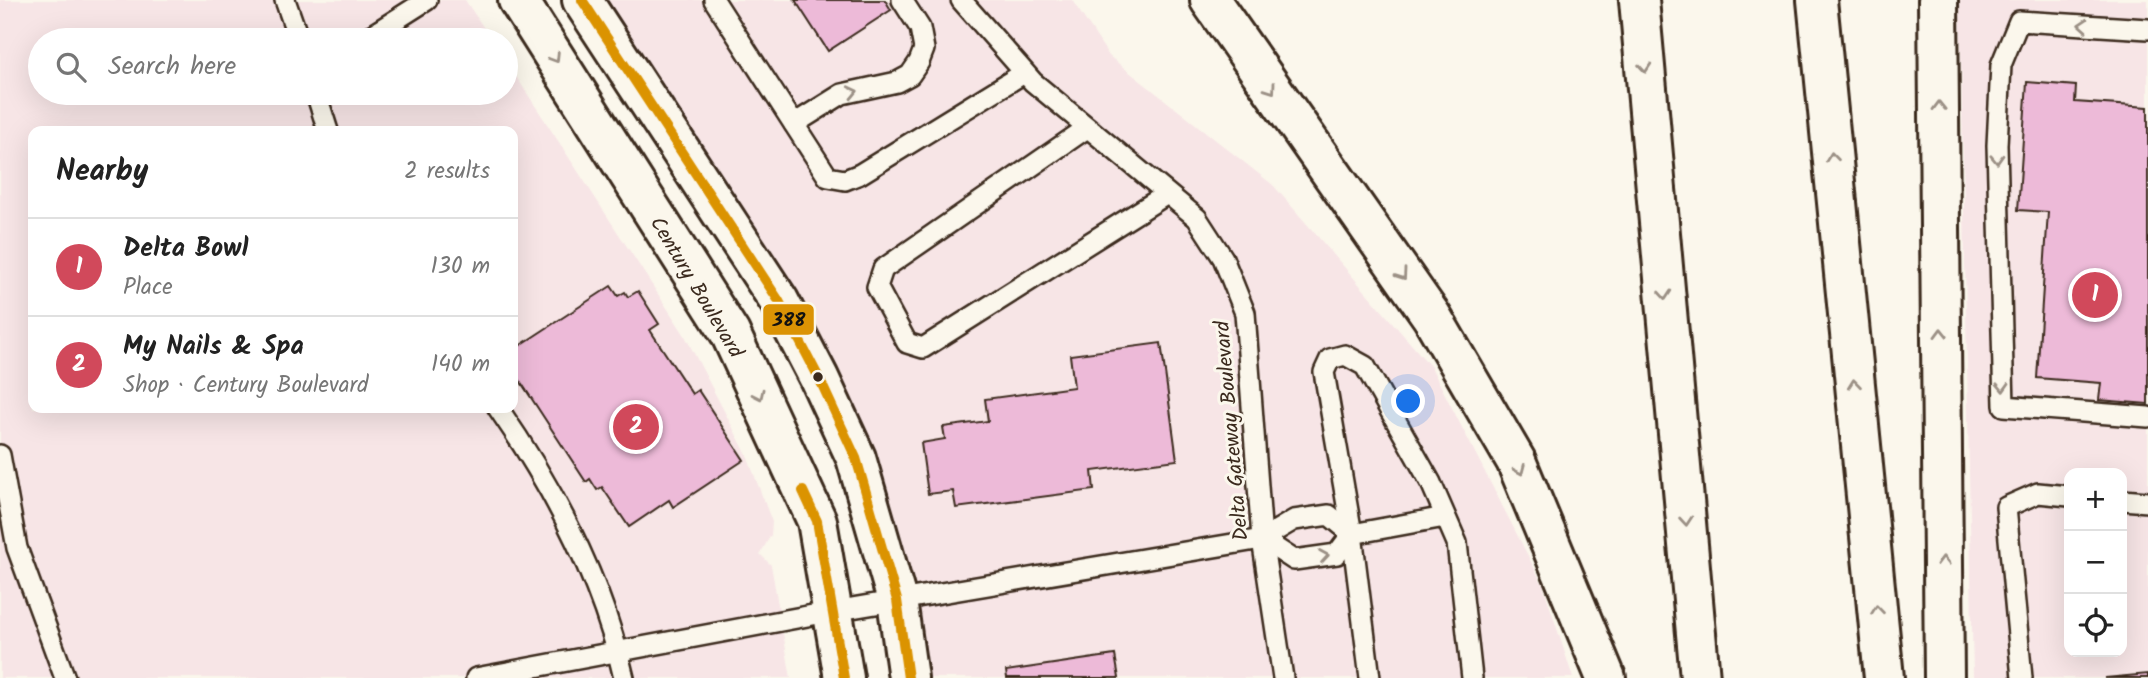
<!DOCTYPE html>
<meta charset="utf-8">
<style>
:root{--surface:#fff;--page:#f2f2f2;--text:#222;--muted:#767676;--line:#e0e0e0;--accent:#d1495b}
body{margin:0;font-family:Kalam,sans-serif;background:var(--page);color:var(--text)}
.controls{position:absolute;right:21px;bottom:21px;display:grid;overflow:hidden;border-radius:14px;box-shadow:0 7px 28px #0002}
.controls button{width:63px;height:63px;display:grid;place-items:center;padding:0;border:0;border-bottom:2px solid var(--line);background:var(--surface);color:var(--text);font:35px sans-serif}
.you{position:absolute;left:1409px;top:402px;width:24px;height:24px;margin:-18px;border:5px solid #fff;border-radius:50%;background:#1a73e8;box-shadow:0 0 0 10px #1a73e833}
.badge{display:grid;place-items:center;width:46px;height:46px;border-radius:50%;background:var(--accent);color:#fff;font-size:23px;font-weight:700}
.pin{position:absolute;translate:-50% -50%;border:4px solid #fff;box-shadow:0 2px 7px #0006}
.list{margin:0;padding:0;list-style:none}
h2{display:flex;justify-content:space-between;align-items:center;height:91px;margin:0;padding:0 28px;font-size:30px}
h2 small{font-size:23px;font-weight:400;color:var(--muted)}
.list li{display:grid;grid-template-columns:46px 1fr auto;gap:21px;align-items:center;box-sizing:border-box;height:98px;padding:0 28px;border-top:2px solid var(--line)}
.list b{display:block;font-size:26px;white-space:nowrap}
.list p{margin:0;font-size:23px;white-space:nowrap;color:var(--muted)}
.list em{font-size:23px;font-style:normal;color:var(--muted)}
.icon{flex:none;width:38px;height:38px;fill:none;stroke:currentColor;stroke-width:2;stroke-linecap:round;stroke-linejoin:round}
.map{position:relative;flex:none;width:2148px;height:678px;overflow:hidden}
.search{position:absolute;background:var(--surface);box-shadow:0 7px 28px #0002;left:28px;top:28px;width:490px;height:77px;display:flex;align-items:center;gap:18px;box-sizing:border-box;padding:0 24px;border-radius:38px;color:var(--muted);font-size:26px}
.panel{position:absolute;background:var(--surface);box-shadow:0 7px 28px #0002;left:28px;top:126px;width:490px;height:287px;border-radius:14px}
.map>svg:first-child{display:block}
.built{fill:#f7e5e6;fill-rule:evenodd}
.building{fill:#edbad8;stroke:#3b2a1e;stroke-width:2}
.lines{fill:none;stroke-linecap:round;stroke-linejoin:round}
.lane-casing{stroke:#3b2a1e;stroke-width:24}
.secondary-casing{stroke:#3b2a1e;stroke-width:44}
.highway-casing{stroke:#3b2a1e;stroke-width:44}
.lane{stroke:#fbf7ec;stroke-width:19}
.secondary{stroke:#fbf7ec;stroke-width:38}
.highway{stroke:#fbf7ec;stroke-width:38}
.bus-1-casing{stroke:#fbf7ec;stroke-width:16}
.bus-1{stroke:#db9304;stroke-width:10}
.oneway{stroke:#9b9085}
.bus-dot{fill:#3b2a1e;stroke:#fbf7ec;stroke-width:2.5}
.labels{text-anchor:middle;stroke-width:6;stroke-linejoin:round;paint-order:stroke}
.street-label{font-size:21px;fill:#3b2a1e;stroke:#fbf7ec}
.line-badge{stroke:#fbf7ec;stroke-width:2.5}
.pale-badge-label{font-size:19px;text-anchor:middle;font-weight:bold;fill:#111}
</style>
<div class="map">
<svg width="2148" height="678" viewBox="0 0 2148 678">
<rect width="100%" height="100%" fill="#fbf7ec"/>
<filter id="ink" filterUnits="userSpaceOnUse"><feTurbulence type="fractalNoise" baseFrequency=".0143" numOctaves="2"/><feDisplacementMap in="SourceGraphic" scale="14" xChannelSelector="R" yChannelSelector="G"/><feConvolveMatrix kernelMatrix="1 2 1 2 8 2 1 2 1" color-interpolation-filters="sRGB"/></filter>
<g filter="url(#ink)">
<g class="built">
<path d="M0,0H465L492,40H40V93H506V61L684,334L746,453L772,522L771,535L760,554L771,565L791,678H0ZM33,131H513V408H33Z"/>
<path d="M606,0H1072L1109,56L1273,185L1431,367L1543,585L1573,678H927L912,573L767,251Z"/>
<path d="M1960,0H2148V678H1973ZM2069,473H2122V652H2069Z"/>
</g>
<g class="building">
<path d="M795,0H885L891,10L828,51Z"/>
<path d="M2027,82L2076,86L2075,102L2148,107V404L2099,400L2101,383L2037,378L2048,212L2018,210Z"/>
<path d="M611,286L618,296L625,292L628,297L638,291L659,324L650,330L692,394L698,390L744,460L673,507L669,500L629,527L602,487L597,490L590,479L586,482L513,370V350Z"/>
<path d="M1161,343L1177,460L1092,471L1094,490L956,508L953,491L928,494L921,443L945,439L943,427L988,421L985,399L1074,387L1070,355Z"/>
<path d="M1115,655L1119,678H1007L1006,671Z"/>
<path d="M2148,674V678H2105Z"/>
</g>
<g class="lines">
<defs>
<g id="lane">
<path d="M285,0L299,40"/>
<path d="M714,0L828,177L845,180L860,174L1024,73"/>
<path d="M961,0L1033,82L1197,218L1223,258L1245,313L1262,539L1283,678"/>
<path d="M2148,29L2019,21L2001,65L1997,145L2004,406L2148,417"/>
<path d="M364,40L427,0"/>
<path d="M316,93L328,131"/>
<path d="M794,124L842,94L897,82L910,75L919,62L924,49L920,28L902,0"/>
<path d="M1087,128L883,269L877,287L907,343L923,348L1167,194"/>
<path d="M498,408C554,489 602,581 624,678"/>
<path d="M0,455L17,548L65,678"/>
<path d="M2122,500L2148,502"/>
<path d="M1352,534L1445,517"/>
<path d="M476,678L834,611L1262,539L1294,520L1329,515L1352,534L1337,554L1294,560L1262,539"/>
<path d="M1370,678L1352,534L1324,372L1330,359L1345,355L1365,366L1431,483L1457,543L1472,678"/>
<path d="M2022,678L2006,507L2038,493L2069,496"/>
</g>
<g id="secondary">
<path d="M518,0L730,333L817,521L844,678"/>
<path d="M582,0L779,301L819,378L856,458L897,600L908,678"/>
</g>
<g id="highway">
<path d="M1210,0L1432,317L1516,461L1606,678"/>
<path d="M1639,0L1700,678"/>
<path d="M1817,0L1884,678"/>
<path d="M1938,0L1944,678"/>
</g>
</defs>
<use href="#lane" class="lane-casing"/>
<use href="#secondary" class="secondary-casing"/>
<use href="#highway" class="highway-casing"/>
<use href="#lane" class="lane"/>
<use href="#secondary" class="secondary"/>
<use href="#highway" class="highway"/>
<defs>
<g id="bus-1">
<path d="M582,0L779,301L819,378L856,458L897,600L908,678"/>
<path d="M803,491L817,521L844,678"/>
</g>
</defs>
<use href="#bus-1" class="bus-1-casing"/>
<use href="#bus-1" class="bus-1"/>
</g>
<defs><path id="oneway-chevron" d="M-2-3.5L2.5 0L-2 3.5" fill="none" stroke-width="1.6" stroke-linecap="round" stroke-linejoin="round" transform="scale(1.75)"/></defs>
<g class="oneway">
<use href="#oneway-chevron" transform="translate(2083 25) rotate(-176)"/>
<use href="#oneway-chevron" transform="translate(555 58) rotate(58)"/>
<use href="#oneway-chevron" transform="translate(1645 68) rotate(85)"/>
<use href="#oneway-chevron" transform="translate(1271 89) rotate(55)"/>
<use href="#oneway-chevron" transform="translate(853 92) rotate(-13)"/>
<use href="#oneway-chevron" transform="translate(1939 106) rotate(-91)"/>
<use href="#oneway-chevron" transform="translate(1832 157) rotate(-96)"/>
<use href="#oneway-chevron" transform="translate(1997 159) rotate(88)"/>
<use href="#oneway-chevron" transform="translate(1402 275) rotate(55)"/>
<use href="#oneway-chevron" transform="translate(1665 295) rotate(85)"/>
<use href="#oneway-chevron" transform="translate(1941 333) rotate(-91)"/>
<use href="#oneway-chevron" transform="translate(1854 384) rotate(-96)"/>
<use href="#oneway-chevron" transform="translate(2003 387) rotate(88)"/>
<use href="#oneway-chevron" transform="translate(759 395) rotate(65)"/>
<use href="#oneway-chevron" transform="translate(1520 470) rotate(67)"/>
<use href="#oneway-chevron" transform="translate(1686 521) rotate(85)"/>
<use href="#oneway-chevron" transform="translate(1324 556) rotate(-9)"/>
<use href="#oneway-chevron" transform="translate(1943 561) rotate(-91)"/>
<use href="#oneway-chevron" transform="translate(1877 610) rotate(-96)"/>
</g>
</g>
<circle class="bus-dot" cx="818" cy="377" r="6"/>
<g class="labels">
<g class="street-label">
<text transform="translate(697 287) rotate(59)" y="7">Century Boulevard</text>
<text transform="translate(1231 431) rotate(-95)" y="7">Delta Gateway Boulevard</text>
</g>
</g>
<rect class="line-badge" x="762" y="303" width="53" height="33" rx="7" fill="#db9304"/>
<g class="pale-badge-label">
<text x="789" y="326">388</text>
</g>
</svg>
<div class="controls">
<button>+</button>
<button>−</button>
<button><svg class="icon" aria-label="locate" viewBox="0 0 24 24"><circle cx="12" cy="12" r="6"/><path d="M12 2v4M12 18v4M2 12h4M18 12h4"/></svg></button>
</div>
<div class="you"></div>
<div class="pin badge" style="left:2095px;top:295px">1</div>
<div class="pin badge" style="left:636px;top:427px">2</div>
<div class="search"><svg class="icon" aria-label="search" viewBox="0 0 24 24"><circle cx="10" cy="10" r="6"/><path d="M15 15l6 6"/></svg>Search here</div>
<section class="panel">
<h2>Nearby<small>2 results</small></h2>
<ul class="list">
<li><span class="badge">1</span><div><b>Delta Bowl</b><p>Place</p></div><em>130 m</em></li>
<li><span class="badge">2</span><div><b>My Nails &amp; Spa</b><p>Shop · Century Boulevard</p></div><em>140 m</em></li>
</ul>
</section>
</div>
